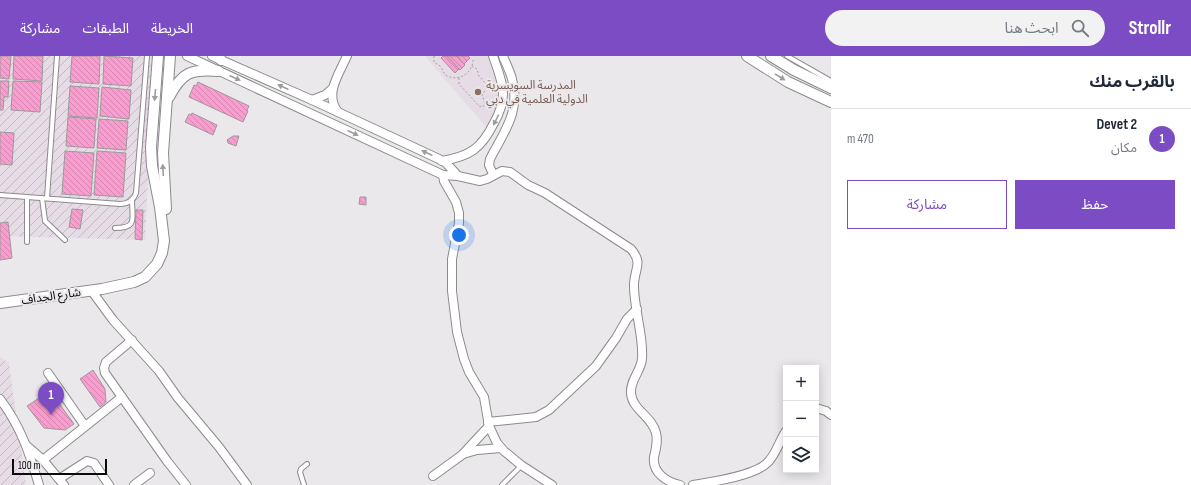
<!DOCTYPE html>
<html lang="ar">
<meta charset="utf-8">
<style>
:root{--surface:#fff;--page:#f2f2f3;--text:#1f2937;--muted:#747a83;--line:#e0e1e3;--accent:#7b4cc4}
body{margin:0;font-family:"Sofia Sans Condensed","Noto Sans Arabic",sans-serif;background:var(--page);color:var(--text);direction:rtl}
.controls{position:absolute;right:12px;bottom:12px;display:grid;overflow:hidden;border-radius:0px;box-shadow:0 2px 10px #0003}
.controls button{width:36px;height:36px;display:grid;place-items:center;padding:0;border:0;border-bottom:1px solid var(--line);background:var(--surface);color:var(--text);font:20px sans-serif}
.scale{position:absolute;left:12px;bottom:10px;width:95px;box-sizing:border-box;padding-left:4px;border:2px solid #0c0b0c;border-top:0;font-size:11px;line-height:14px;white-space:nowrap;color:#0c0b0c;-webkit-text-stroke:3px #ebe8ec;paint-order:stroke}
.you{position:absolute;left:459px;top:179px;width:14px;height:14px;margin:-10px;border:3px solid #fff;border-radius:50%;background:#1a73e8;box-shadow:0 0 0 6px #1a73e833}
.badge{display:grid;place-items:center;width:26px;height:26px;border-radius:50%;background:var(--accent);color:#fff;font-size:13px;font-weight:700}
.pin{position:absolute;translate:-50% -33px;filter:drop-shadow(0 1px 2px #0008)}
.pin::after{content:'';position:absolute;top:21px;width:14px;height:12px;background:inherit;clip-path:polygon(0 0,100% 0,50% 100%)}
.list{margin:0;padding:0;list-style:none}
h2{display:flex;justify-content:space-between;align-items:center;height:52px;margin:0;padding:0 16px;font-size:17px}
h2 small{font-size:13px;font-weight:400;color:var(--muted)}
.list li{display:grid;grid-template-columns:26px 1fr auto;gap:12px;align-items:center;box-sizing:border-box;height:60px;padding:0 16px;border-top:1px solid var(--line)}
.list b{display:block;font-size:15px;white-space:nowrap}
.list p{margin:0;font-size:13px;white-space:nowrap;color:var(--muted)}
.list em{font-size:13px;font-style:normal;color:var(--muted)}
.actions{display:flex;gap:8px;padding:12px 16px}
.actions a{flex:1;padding:9px 0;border:1px solid var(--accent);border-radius:0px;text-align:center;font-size:14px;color:var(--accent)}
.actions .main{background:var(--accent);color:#fff}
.icon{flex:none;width:22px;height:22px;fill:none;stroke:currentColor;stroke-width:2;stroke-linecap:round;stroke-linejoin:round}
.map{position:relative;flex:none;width:831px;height:429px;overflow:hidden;direction:ltr}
header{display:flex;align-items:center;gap:24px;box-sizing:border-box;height:56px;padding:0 20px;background:var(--accent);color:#fff}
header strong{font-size:19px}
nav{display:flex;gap:22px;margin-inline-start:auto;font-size:14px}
.search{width:280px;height:36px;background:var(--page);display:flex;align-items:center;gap:10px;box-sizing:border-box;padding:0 14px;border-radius:22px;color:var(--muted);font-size:15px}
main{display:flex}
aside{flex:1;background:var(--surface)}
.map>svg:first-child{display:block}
.built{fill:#e5dce6}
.industrial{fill:url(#industrial-furrows)}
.building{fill:url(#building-back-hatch);stroke:#9d999b}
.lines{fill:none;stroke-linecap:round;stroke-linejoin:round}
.service-casing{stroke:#8d8a8d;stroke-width:6}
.minor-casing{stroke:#8d8a8d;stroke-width:10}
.tertiary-casing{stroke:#8d8a8d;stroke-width:12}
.path{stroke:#a4a2a5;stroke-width:1;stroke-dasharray:2 2;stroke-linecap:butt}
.service{stroke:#fff;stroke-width:4}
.minor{stroke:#fff;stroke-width:8}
.tertiary{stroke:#fff;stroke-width:10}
.oneway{fill:#9e9d9e}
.education-dot{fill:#8d6e63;stroke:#ebe8ec;stroke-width:1.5}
.labels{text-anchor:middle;stroke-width:4;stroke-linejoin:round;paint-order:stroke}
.education-label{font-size:12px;fill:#785e54;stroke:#ebe8ec;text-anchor:start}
.street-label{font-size:12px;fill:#0c0b0c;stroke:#ebe8ec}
</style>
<header>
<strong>Strollr</strong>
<div class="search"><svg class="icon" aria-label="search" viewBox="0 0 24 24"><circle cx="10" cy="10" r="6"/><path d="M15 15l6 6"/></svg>ابحث هنا</div>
<nav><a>الخريطة</a><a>الطبقات</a><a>مشاركة</a></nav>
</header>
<main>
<aside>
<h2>بالقرب منك<small></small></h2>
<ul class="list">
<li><span class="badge">1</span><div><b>Devet 2</b><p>مكان</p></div><em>470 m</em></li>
</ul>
<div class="actions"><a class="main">حفظ</a><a>مشاركة</a></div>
</aside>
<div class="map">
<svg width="831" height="429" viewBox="0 0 831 429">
<defs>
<pattern id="industrial-furrows" width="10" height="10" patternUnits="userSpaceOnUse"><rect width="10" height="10" fill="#e5dce6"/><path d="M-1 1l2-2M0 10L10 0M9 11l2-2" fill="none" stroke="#c3bbc4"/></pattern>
<pattern id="building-back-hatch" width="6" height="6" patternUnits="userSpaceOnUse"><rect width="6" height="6" fill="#f99cce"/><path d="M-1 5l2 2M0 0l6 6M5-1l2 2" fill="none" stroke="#d485b0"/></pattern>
</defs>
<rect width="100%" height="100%" fill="#ebe8ec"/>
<path class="built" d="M425,0H488L499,31L500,41L498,52L487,72Z"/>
<g class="industrial">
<path d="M0,0H154L145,184L0,180Z"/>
<path d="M0,301L9,307L26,429H0Z"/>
</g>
<g class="building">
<path d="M0,0H11L9,23L0,22Z"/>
<path d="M14,0H43L42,25L13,23Z"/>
<path d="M72,0H100L99,28L70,26Z"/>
<path d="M104,0L133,2L131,30L103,28Z"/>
<path d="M443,0H447L459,13L455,17L441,2Z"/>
<path d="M447,0H457L465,9L460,14Z"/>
<path d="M457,0H468L470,2L464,8Z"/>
<path d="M0,25H9L8,41H4L3,54H0Z"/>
<path d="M13,25L42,26L40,56L11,54Z"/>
<path d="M198,26L249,50L247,54L248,55L243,66L189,41L194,29L196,30Z"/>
<path d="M70,30L99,32L97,62L68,60Z"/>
<path d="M102,31L131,34L129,63L100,60Z"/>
<path d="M192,57L217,69L213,79L185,66L189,58L191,59Z"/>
<path d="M68,61L96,63L94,92L66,90Z"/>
<path d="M99,63L128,65L126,94L97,92Z"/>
<path d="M0,76L14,77L12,109L0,108Z"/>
<path d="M233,80H239L236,90L228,87L227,84Z"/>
<path d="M65,95L94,97L91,140L62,138Z"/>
<path d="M97,95L126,97L123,141L94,139Z"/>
<path d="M360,141H366V149L359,148Z"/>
<path d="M72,153L83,154L80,173L69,171Z"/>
<path d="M136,154H143L142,184L135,183Z"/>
<path d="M8,166L12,202L0,204V167Z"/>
<path d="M93,314L105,333L106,346L100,351L80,323Z"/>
<path d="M50,335L74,368L65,374L44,372L27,350Z"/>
</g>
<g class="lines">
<defs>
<g id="service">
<path d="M787,0L831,25"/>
<path d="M0,139L120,148C128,148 133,145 136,137L147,0"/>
<path d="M27,141V186"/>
<path d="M42,142L45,165L65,184"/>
<path d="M47,142L57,0"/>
<path d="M115,172C138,172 132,163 132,144"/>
<path d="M304,429L300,416L301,413L307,408"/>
<path d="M502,429L521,410"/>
</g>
<g id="minor">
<path d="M187,0L443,119L458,120L480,125L487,123L502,115L510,116L528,129L545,137L631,193C643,207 635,212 634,227C633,251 644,279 642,303C641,315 630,324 631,337C632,354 652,360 656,377C658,385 656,393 654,401C652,417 667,426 680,429"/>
<path d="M212,0L312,44L439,103L446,107L458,120"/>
<path d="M312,44L325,39L333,32"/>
<path d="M338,56C324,38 339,18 347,0"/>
<path d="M442,105C470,100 481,93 494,67C499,58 503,49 503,38C503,25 497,12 493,0"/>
<path d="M493,118L489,109L490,103C504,76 521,55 512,23C510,15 506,8 503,0"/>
<path d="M443,119L444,125L456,146L459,157V167L452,203V235L457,276L464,303L469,316L484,341L489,370L497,387L504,395L521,409L552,429"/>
<path d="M91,234L113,264L159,315L178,342L219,391L247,429"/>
<path d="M132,284L106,306L104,312L105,317L167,405L186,429"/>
<path d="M48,317L85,370"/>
<path d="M0,343C21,371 29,396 39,429"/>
<path d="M816,352L826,355L831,359"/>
<path d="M488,366L536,361L549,354L596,310L616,282L627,263L637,253"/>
<path d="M27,390L43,404L64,429"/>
<path d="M463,398L477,394L501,392"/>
<path d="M43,404L122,341"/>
<path d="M433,420L462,399L489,370"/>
<path d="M59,423L87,405L94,407L109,429"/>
<path d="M134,429L150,417"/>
<path d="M693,429C711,426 754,420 767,407C776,399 779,385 786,375"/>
</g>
<g id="tertiary">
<path d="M218,0L221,4"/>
<path d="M747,0L788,26L831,46"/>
<path d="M771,0L794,14L831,32"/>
<path d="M169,41C182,16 191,13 218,15"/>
<path d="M166,153L163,97L170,0"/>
<path d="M0,247L102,233L134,226L145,221L157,208L162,197L164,185L160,151L152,110L151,91L158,0"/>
</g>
</defs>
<use href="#service" class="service-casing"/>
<use href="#minor" class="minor-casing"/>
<use href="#tertiary" class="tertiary-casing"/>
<g class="path">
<path d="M434,0V6C436,8 438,8 440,10C443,13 443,18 447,20C460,26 473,16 473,4"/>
<path d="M459,22V28L479,50L483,51L485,48L482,39L487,32V29L479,20L477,13L472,10"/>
</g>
<use href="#service" class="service"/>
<use href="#minor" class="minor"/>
<use href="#tertiary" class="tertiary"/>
</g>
<defs><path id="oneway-solid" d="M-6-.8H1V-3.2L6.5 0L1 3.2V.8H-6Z"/></defs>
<g class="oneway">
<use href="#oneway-solid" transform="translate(780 21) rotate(32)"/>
<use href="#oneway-solid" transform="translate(235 22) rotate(25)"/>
<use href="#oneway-solid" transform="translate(283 31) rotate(-156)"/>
<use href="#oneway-solid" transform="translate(155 39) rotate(95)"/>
<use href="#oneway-solid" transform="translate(496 64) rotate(117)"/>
<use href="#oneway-solid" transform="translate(353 77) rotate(25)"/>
<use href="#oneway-solid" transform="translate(427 97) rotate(-155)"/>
<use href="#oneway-solid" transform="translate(163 114) rotate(-93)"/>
</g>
<circle class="education-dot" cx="478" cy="36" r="4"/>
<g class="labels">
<g class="education-label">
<text x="486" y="33">المدرسة السويسرية<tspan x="486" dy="14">الدولية العلمية في دبي</tspan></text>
</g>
<g class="street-label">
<text transform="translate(51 240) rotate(-8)" y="4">شارع الجداف</text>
</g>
</g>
</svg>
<div class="controls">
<button>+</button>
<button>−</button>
<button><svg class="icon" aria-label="layers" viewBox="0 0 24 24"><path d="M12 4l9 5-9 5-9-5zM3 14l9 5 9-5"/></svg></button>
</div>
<div class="scale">100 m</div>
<div class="you"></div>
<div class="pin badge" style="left:51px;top:359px">1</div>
</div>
</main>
